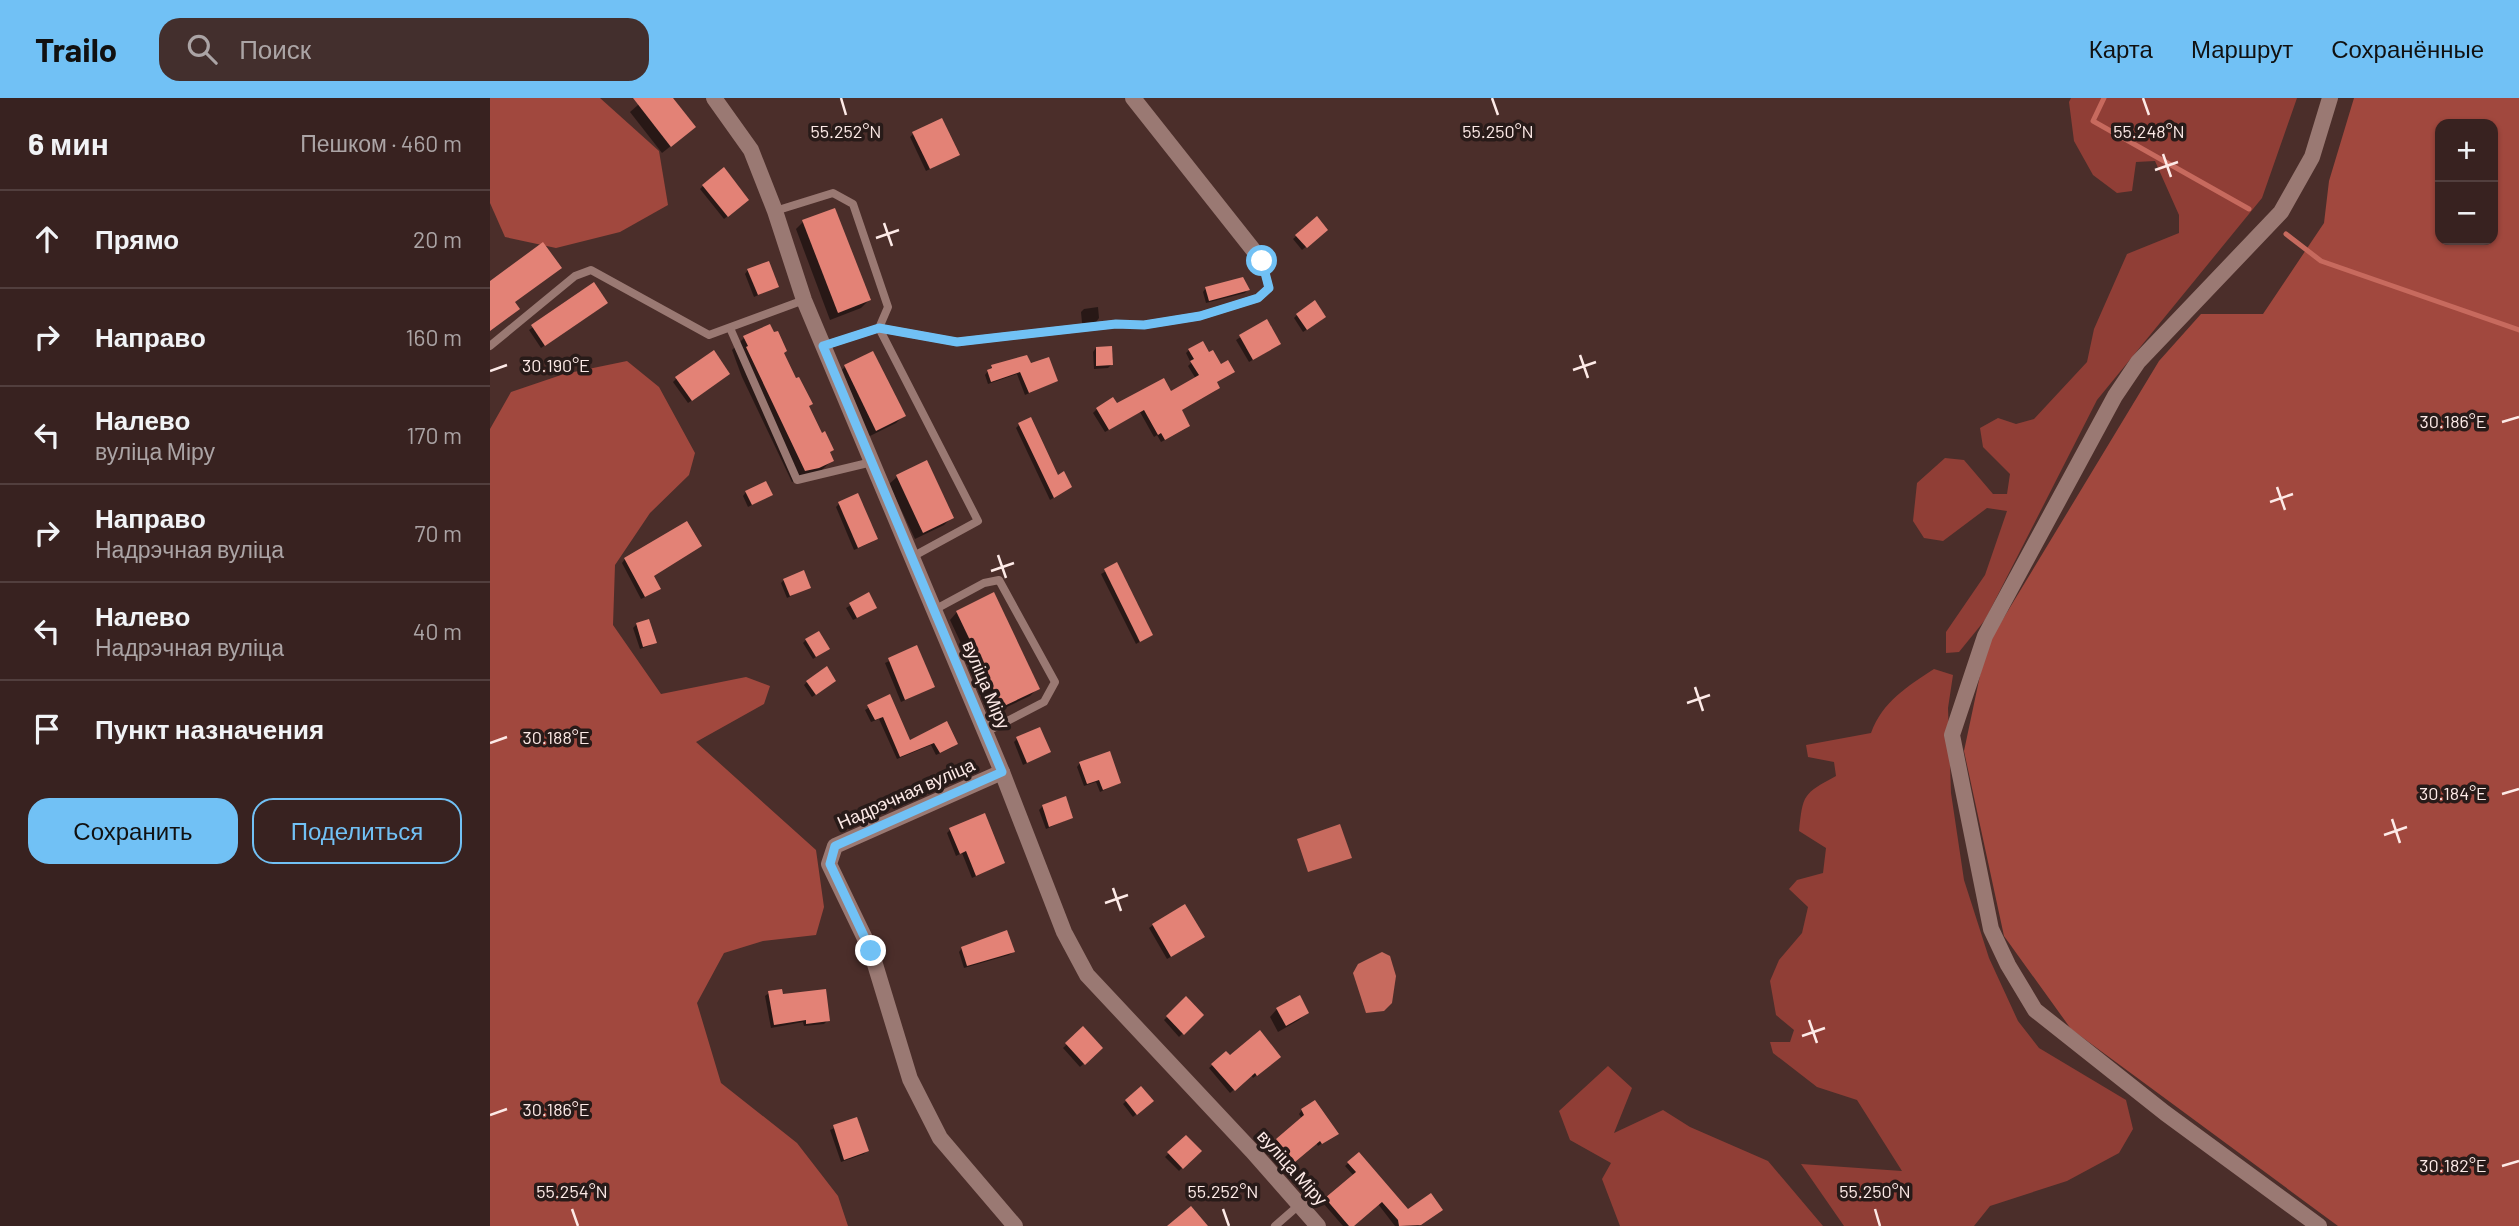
<!DOCTYPE html>
<html lang="ru">
<meta charset="utf-8">
<style>
:root{--surface:#382220;--page:#432f2d;--text:#f1f3f6;--muted:#aba4a5;--line:#523f3e;--accent:#71c1f5}
body{margin:0;font-family:Barlow,sans-serif;background:var(--page);color:var(--text)}
.controls{position:absolute;right:21px;top:21px;display:grid;overflow:hidden;border-radius:14px;box-shadow:0 2px 5px #0004}
.controls button{width:63px;height:63px;display:grid;place-items:center;padding:0;border:0;border-bottom:2px solid var(--line);background:var(--surface);color:var(--text);font:35px sans-serif}
.stop{position:absolute;width:21px;height:21px;margin:-16px;border:5px solid #71c1f5;border-radius:50%;background:#fff}
.stop.end{background:#71c1f5;border-color:#fff;box-shadow:0 2px 7px #0008}
.list{margin:0;padding:0;list-style:none}
h2{display:flex;justify-content:space-between;align-items:center;height:91px;margin:0;padding:0 28px;font-size:30px}
h2 small{font-size:23px;font-weight:400;color:var(--muted)}
.list li{display:grid;grid-template-columns:46px 1fr auto;gap:21px;align-items:center;box-sizing:border-box;height:98px;padding:0 28px;border-top:2px solid var(--line)}
.list b{display:block;font-size:26px;white-space:nowrap}
.list p{margin:0;font-size:23px;white-space:nowrap;color:var(--muted)}
.list em{font-size:23px;font-style:normal;color:var(--muted)}
.actions{display:flex;gap:14px;padding:21px 28px}
.actions a{flex:1;padding:16px 0;border:2px solid var(--accent);border-radius:21px;text-align:center;font-size:24px;color:var(--accent)}
.actions .main{background:var(--accent);color:#111}
.icon{flex:none;width:38px;height:38px;fill:none;stroke:currentColor;stroke-width:2;stroke-linecap:round;stroke-linejoin:round}
.map{position:relative;flex:none;width:2029px;height:1128px;overflow:hidden}
header{display:flex;align-items:center;gap:42px;box-sizing:border-box;height:98px;padding:0 35px;background:var(--accent);color:#111}
header strong{font-size:33px}
nav{display:flex;gap:38px;margin-inline-start:auto;font-size:24px}
.search{width:490px;height:63px;background:var(--page);display:flex;align-items:center;gap:18px;box-sizing:border-box;padding:0 24px;border-radius:21px;color:var(--muted);font-size:26px}
main{display:flex}
aside{flex:1;background:var(--surface)}
.map>svg:first-child{display:block}
.green{fill:#903e36}
.forest{fill:#a1483e;fill-rule:evenodd}
.water{fill:#c76a5e}
.shadow{fill:#0007}
.lines{fill:none;stroke-linecap:round;stroke-linejoin:round}
.stream{stroke:#c76a5e;stroke-width:5}
.building{fill:#e38276}
.service{stroke:#9a7973;stroke-width:8}
.minor{stroke:#9a7973;stroke-width:16}
.route{stroke:#71c1f5;stroke-width:9}
.ticks{fill:none;stroke:#fdeae7;stroke-width:2.5}
.labels{text-anchor:middle;stroke-width:7;stroke-linejoin:round;paint-order:stroke}
.street-label{font-size:18px;fill:#fdeae7;stroke:#281b19}
.ticks-label{font-size:18px;text-anchor:middle;fill:#fdeae7;stroke:#281b19;stroke-width:7;stroke-linejoin:round;paint-order:stroke}
</style>
<header>
<strong>Trailo</strong>
<div class="search"><svg class="icon" aria-label="search" viewBox="0 0 24 24"><circle cx="10" cy="10" r="6"/><path d="M15 15l6 6"/></svg>Поиск</div>
<nav><a>Карта</a><a>Маршрут</a><a>Сохранённые</a></nav>
</header>
<main>
<aside>
<h2>6 мин<small>Пешком · 460 m</small></h2>
<ul class="list">
<li><svg class="icon" aria-label="ahead" viewBox="0 0 24 24"><path d="M12 20V5M6 11l6-6 6 6"/></svg><div><b>Прямо</b></div><em>20 m</em></li>
<li><svg class="icon" aria-label="right" viewBox="0 0 24 24"><path d="M7 20v-9h11M14 6l5 5-5 5"/></svg><div><b>Направо</b></div><em>160 m</em></li>
<li><svg class="icon" aria-label="left" viewBox="0 0 24 24"><path d="M17 20v-9H6M10 6l-5 5 5 5"/></svg><div><b>Налево</b><p>вуліца Міру</p></div><em>170 m</em></li>
<li><svg class="icon" aria-label="right" viewBox="0 0 24 24"><path d="M7 20v-9h11M14 6l5 5-5 5"/></svg><div><b>Направо</b><p>Надрэчная вуліца</p></div><em>70 m</em></li>
<li><svg class="icon" aria-label="left" viewBox="0 0 24 24"><path d="M17 20v-9H6M10 6l-5 5 5 5"/></svg><div><b>Налево</b><p>Надрэчная вуліца</p></div><em>40 m</em></li>
<li><svg class="icon" aria-label="arrive" viewBox="0 0 24 24"><path d="M6 21V4h12l-3 4 3 4H6"/></svg><div><b>Пункт назначения</b></div></li>
</ul>
<div class="actions"><a class="main">Сохранить</a><a>Поделиться</a></div>
</aside>
<div class="map">
<svg width="2029" height="1128" viewBox="0 0 2029 1128">
<rect width="100%" height="100%" fill="#4b2e2a"/>
<g class="green">
<path d="M1581,0H1807L1772,100L1607,302L1495,522L1469,554L1456,555V534L1495,477L1517,413L1497,410L1453,443L1434,440L1423,423L1427,385L1455,360L1474,362L1503,396H1517L1520,376L1493,349L1490,330L1508,320L1526,326L1544,321L1597,264L1604,231L1637,156L1689,135V117L1665,63L1646,64L1642,93L1627,95L1603,77L1584,43L1579,4Z"/>
<path d="M1444,571L1463,577L1458,610L1461,695L1474,782L1499,860L1528,923L1549,950L1636,1002L1643,1031L1629,1055L1577,1083L1500,1108L1484,1128H1354L1311,1066L1412,1073L1367,1002L1327,989L1283,955L1280,944H1300L1304,932L1286,917L1280,883L1289,862L1312,835L1318,809L1299,791L1307,782L1333,775L1336,750L1309,733C1313,696 1313,696 1346,678L1344,664L1318,659L1316,647L1381,635C1393,603 1417,589 1444,571Z"/>
<path d="M1118,968L1142,990L1124,1035L1173,1012L1200,1029L1278,1063L1333,1128H1130L1112,1081L1121,1065L1080,1042L1069,1013Z"/>
</g>
<g class="forest">
<path d="M0,0H110L169,53L178,107L130,134L66,150L15,139L0,105Z"/>
<path d="M1864,0H2029V1128H1848L1581,931L1514,838L1474,653L1496,549L1669,263L1711,216H1773L1834,125L1839,83ZM1950,26H2003V142H1950Z"/>
<path d="M137,263L169,289L205,355L199,377L160,415L125,467L123,527L171,596L256,579L280,588L274,606L206,644L326,752L334,809L326,837L273,843L234,855L207,905L231,985L307,1045L348,1098L358,1128H0V331L21,294L74,276Z"/>
</g>
<g class="water">
<path d="M850,726L862,760L818,774L807,741Z"/>
<path d="M892,854L900,858L906,878L902,905L894,913L876,915L863,875L868,866Z"/>
</g>
<g class="shadow">
<path d="M156,0H181L196,36L172,55L140,14Z"/>
<path d="M423,36L468,57L436,73L420,39Z"/>
<path d="M213,88L254,105L234,121L210,91Z"/>
<path d="M827,121L836,132L812,152L803,141Z"/>
<path d="M313,124L379,202L371,210L340,222L306,131Z"/>
<path d="M258,172L287,188L264,199L255,176Z"/>
<path d="M104,187L113,208L51,250L39,232Z"/>
<path d="M716,190L758,191L755,195L716,205L713,194Z"/>
<path d="M608,209L609,220L606,224L592,225L591,214L594,211Z"/>
<path d="M807,217L831,222L813,234L804,220Z"/>
<path d="M776,223L785,249L759,264L746,242Z"/>
<path d="M254,240L292,256L342,362L330,374L302,384L252,279L242,252Z"/>
<path d="M606,250L622,266L618,270L604,271L603,254Z"/>
<path d="M699,252L743,274L725,285L728,290L725,293L690,313L698,328L695,331L671,344L667,337L664,339L650,314L615,334L603,315L607,311L623,302L626,308L681,295L706,281L698,268L701,265L696,255Z"/>
<path d="M382,255L414,317L406,325L378,339L347,276L355,269Z"/>
<path d="M540,267L566,283L535,297L527,276L498,286L495,277L502,268Z"/>
<path d="M235,279L198,305L183,284L186,281Z"/>
<path d="M529,327L576,392L560,402L526,330Z"/>
<path d="M436,365L462,419L454,427L425,441L399,386L407,379Z"/>
<path d="M256,394L281,397L258,409L253,398Z"/>
<path d="M349,406L386,441L382,444L364,452L346,409Z"/>
<path d="M135,461L162,479L165,494L151,501L132,465Z"/>
<path d="M627,467L661,537L646,546L611,476Z"/>
<path d="M294,482L319,489L297,500L291,485Z"/>
<path d="M378,497L381,513L363,522L356,510Z"/>
<path d="M467,514L548,590L540,598L504,615L460,522Z"/>
<path d="M147,526L165,544L161,547L150,551L143,530Z"/>
<path d="M316,542L338,551L323,561L313,545Z"/>
<path d="M427,550L443,589L411,604L395,565Z"/>
<path d="M317,584L341,586L322,599L314,587Z"/>
<path d="M399,598L419,644L456,625L463,649L446,657L441,647L407,661L389,621L381,624L375,612Z"/>
<path d="M527,641L559,654L533,667L524,644Z"/>
<path d="M590,665L629,685L610,694L606,684L594,688L587,669Z"/>
<path d="M553,708L581,720L556,731L549,712Z"/>
<path d="M460,732L513,765L482,780L472,755L466,758L457,735Z"/>
<path d="M663,827L710,842L677,861L659,830Z"/>
<path d="M472,850L523,854L519,857L474,870L469,854Z"/>
<path d="M279,895L292,898L338,922L334,926L314,928L313,924L281,930L275,898Z"/>
<path d="M696,901L711,917L689,939L674,922Z"/>
<path d="M787,911L817,915L809,922L788,934L780,919Z"/>
<path d="M593,931L611,950L590,969L573,950Z"/>
<path d="M736,955L739,960L786,962L763,980L761,977L740,995L719,970Z"/>
<path d="M651,990L662,1002L643,1019L633,1006Z"/>
<path d="M812,1012L838,1025L840,1024L847,1035L828,1048L826,1044L801,1066L784,1045L812,1021L809,1016Z"/>
<path d="M366,1021L377,1053L374,1056L351,1064L340,1032Z"/>
<path d="M696,1039L709,1053L689,1073L675,1059Z"/>
<path d="M869,1056L918,1113L947,1115L928,1128H905L888,1106L862,1128H853L833,1105L864,1078L855,1068Z"/>
</g>
<g class="lines">
<g class="stream">
<path d="M1614,0L1603,23L1759,111"/>
<path d="M1796,136L1831,163L2029,232"/>
</g>
</g>
<g class="building">
<path d="M143,0H183L206,29L181,49Z"/>
<path d="M452,20L470,57L440,71L422,34Z"/>
<path d="M234,69L259,102L238,119L212,87Z"/>
<path d="M345,110L381,202L348,215L312,122Z"/>
<path d="M827,118L838,132L817,150L805,137Z"/>
<path d="M53,144L72,170L25,204L30,211L0,233V183Z"/>
<path d="M279,163L289,189L268,197L257,171Z"/>
<path d="M753,179L760,192L719,203L715,189Z"/>
<path d="M104,184L118,205L55,248L41,227Z"/>
<path d="M825,202L836,219L817,232L806,216Z"/>
<path d="M777,221L791,246L763,262L749,237Z"/>
<path d="M280,226L284,234L288,233L297,253L294,255L306,280L309,279L323,306L319,308L332,335L335,333L344,352L340,354L344,363L329,370L315,373L256,249L258,248L253,238Z"/>
<path d="M713,243L719,254L723,252L731,266L738,262L745,274L727,284L730,290L692,312L700,328L675,342L671,335L668,337L654,312L619,332L606,310L623,299L627,305L674,280L681,293L709,277L700,263L704,261L698,251Z"/>
<path d="M622,248L623,267L606,268V249Z"/>
<path d="M224,252L240,276L202,303L185,279Z"/>
<path d="M383,253L416,318L386,333L354,267Z"/>
<path d="M537,257L541,265L559,259L568,283L539,295L530,274L501,284L497,272L502,270L501,267Z"/>
<path d="M541,319L568,377L574,373L582,389L564,400L528,325Z"/>
<path d="M437,362L464,420L433,435L406,377Z"/>
<path d="M276,383L283,397L262,407L255,393Z"/>
<path d="M368,395L388,441L368,450L348,404Z"/>
<path d="M197,423L212,448L164,478L171,491L155,499L134,460Z"/>
<path d="M627,464L663,537L650,544L614,471Z"/>
<path d="M314,472L321,490L300,498L293,481Z"/>
<path d="M379,494L387,510L367,520L359,505Z"/>
<path d="M504,494L550,591L512,609L466,513Z"/>
<path d="M159,521L167,545L153,549L146,525Z"/>
<path d="M329,533L340,551L326,559L315,541Z"/>
<path d="M427,547L445,589L415,602L398,560Z"/>
<path d="M337,568L346,583L326,597L316,583Z"/>
<path d="M400,596L420,642L457,623L468,646L450,655L444,645L410,659L393,619L385,622L377,607Z"/>
<path d="M550,629L561,654L537,665L526,639Z"/>
<path d="M620,653L631,685L613,692L609,682L597,686L589,664Z"/>
<path d="M576,698L583,720L559,729L552,707Z"/>
<path d="M495,715L515,765L486,778L476,753L470,756L459,730Z"/>
<path d="M695,806L715,839L681,859L662,826Z"/>
<path d="M517,832L525,854L477,868L471,849Z"/>
<path d="M292,891L293,896L336,891L340,923L316,926V922L284,927L278,893Z"/>
<path d="M810,897L819,915L796,928L786,910Z"/>
<path d="M696,898L714,917L694,937L676,918Z"/>
<path d="M593,928L613,950L595,967L575,945Z"/>
<path d="M770,932L791,959L767,978L765,975L745,993L721,966L736,953L740,957Z"/>
<path d="M651,988L664,1003L647,1017L635,1002Z"/>
<path d="M825,1002L849,1036L832,1046L830,1043L805,1064L786,1041L814,1017L811,1011Z"/>
<path d="M367,1019L379,1053L354,1062L343,1027Z"/>
<path d="M696,1037L712,1053L693,1071L677,1054Z"/>
<path d="M869,1054L918,1111L941,1095L953,1112L931,1127L909,1128L908,1122L892,1104L864,1128H859L835,1100L866,1074L857,1064Z"/>
<path d="M701,1108L718,1128H677Z"/>
</g>
<g class="lines">
<g class="service">
<path d="M285,113L343,95L363,106L398,209L389,230L333,248"/>
<path d="M240,230L307,382L382,364"/>
<path d="M389,230L467,244L626,226L654,227L710,218L768,200L779,190L772,163"/>
<path d="M389,230L488,423L422,459"/>
<path d="M0,248L85,178L101,172L219,237L314,202"/>
<path d="M444,512L494,485L509,482L565,584L554,604L496,634"/>
<path d="M785,1128L809,1107"/>
</g>
<g class="minor">
<path d="M224,0L261,52L285,113L314,202L512,674L574,834L597,877L762,1053L828,1128"/>
<path d="M643,0L772,163"/>
<path d="M512,674L345,748L339,766L381,853L420,981L450,1040L525,1128"/>
<path d="M1829,1128L1675,1015L1545,912L1518,867L1501,831L1462,637L1495,538L1625,298L1648,264L1791,114L1822,59L1840,0"/>
</g>
</g>
<g class="lines">
<path class="route" d="M381,853L340,766L345,748L512,674L333,248L389,230L467,244L626,226L654,227L710,218L768,200L779,190L772,163"/>
</g>
<path class="ticks" d="M351,0L356,17M1002,0L1008,17M1653,0L1659,17M1673,56L1681,79M1665,72L1688,64M394,125L402,148M386,140L409,132M1090,257L1098,280M1083,272L1106,264M0,273L17,267M2012,324L2029,319M1787,389L1795,412M1780,404L1803,396M508,457L516,480M501,473L524,465M1205,589L1213,613M1197,605L1220,597M0,645L17,639M2012,696L2029,691M1902,721L1910,745M1894,737L1917,729M623,790L631,813M615,805L638,797M1319,922L1327,945M1312,938L1335,930M0,1017L17,1011M2012,1068L2029,1063M82,1111L88,1128M733,1111L739,1128M1385,1111L1390,1128"/>
<g class="labels">
<g class="street-label">
<text transform="translate(496 587) rotate(67)" y="6">вуліца Міру</text>
<text transform="translate(416 696) rotate(-24)" y="6">Надрэчная вуліца</text>
<text transform="translate(802 1070) rotate(48)" y="6">вуліца Міру</text>
</g>
</g>
<g class="ticks-label">
<text x="356" y="40">55.252°N</text>
<text x="1008" y="40">55.250°N</text>
<text x="1659" y="40">55.248°N</text>
<text x="66" y="274">30.190°E</text>
<text x="1963" y="330">30.186°E</text>
<text x="66" y="646">30.188°E</text>
<text x="1963" y="702">30.184°E</text>
<text x="66" y="1018">30.186°E</text>
<text x="1963" y="1074">30.182°E</text>
<text x="82" y="1100">55.254°N</text>
<text x="733" y="1100">55.252°N</text>
<text x="1385" y="1100">55.250°N</text>
</g>
</svg>
<div class="controls">
<button>+</button>
<button>−</button>
</div>
<div class="stop" style="left:772px;top:163px"></div>
<div class="stop end" style="left:381px;top:853px"></div>
</div>
</main>
